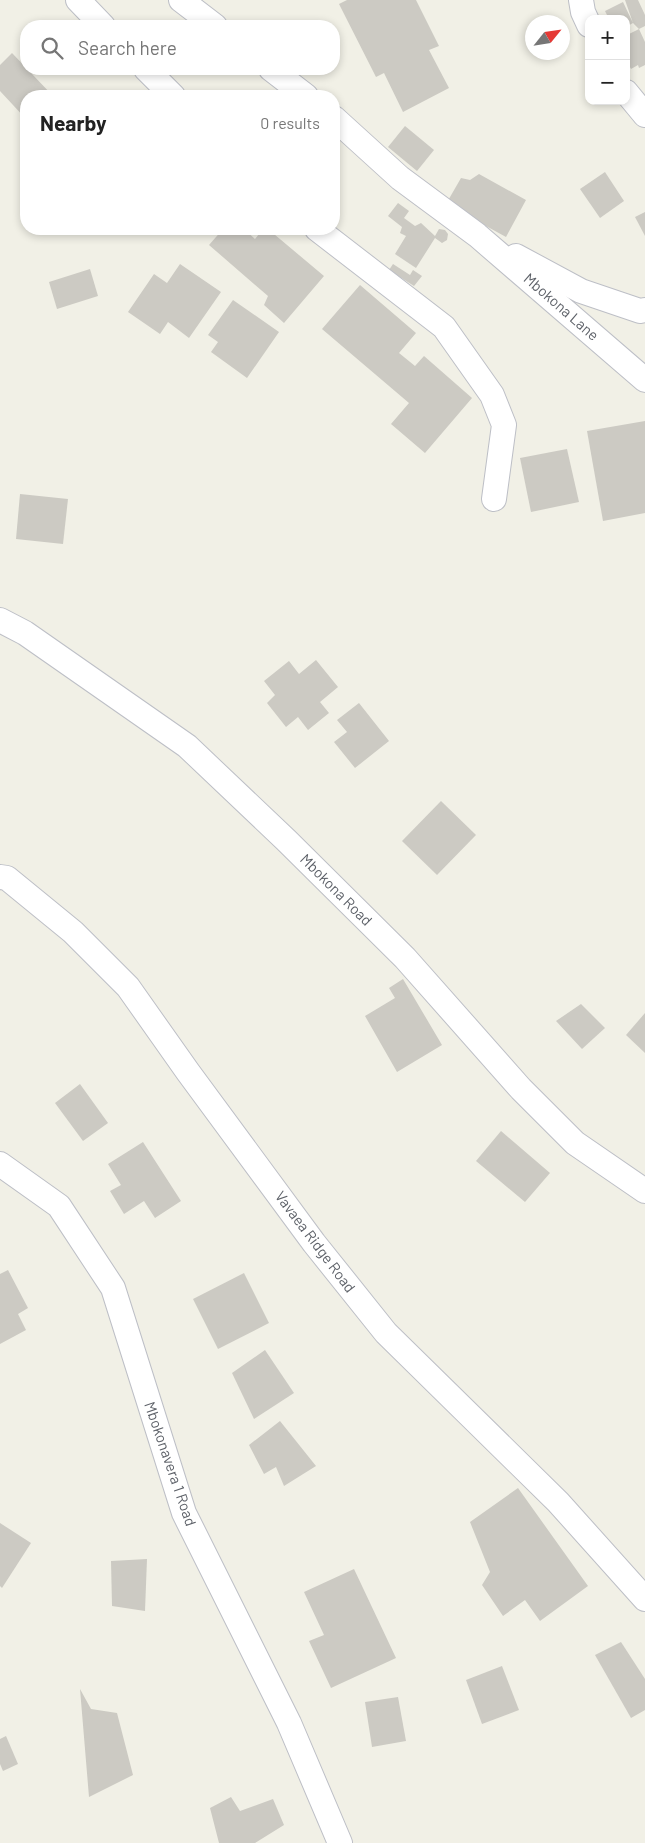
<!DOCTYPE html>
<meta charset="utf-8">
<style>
:root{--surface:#fff;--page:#f2f2f2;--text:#222;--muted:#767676;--line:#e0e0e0}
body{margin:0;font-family:Barlow,sans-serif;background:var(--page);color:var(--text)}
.controls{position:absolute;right:15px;top:15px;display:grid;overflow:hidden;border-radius:10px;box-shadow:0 2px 8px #0003}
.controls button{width:45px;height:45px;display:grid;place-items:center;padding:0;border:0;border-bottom:1px solid var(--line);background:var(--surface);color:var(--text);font:25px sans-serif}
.compass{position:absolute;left:525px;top:15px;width:45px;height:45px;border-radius:50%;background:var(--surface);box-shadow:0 2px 8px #0003;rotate:60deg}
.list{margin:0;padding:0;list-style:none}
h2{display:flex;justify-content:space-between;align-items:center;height:65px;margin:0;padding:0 20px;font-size:21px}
h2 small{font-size:16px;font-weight:400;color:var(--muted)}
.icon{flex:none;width:28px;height:28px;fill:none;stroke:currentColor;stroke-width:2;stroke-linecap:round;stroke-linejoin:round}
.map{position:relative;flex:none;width:645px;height:1843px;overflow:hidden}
.search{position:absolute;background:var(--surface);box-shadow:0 2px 8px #0003;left:20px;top:20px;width:320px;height:55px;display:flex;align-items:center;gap:12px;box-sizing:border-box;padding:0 18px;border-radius:20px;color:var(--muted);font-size:19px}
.panel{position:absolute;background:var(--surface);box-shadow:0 2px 8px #0003;left:20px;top:90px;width:320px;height:145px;border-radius:20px}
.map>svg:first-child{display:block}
.building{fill:#cccac3}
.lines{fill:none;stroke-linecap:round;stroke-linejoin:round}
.minor-casing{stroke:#bdbfc6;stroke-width:26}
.minor{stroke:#fff;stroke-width:24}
.labels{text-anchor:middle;stroke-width:5;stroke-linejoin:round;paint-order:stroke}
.street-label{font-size:15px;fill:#5d6168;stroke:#fff}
</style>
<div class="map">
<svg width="645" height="1843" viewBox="0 0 645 1843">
<rect width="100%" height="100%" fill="#f1f0e6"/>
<g class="building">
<path d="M347,0H416L439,46L429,50L449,88L403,112L384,73L376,77L339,4Z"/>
<path d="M625,0H638L645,15V26L639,29L633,23L626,27V19H609L605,11L623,2L633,23Z"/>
<path d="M626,28L629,34L639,29L645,42V65L639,68L638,65L631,69L626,60Z"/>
<path d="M12,53L53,96H26V119L0,91V65Z"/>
<path d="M405,126L434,150L417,171L388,147Z"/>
<path d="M605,172L624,201L600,218L580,189Z"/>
<path d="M479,174L526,200L506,237L446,204L461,178L470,180Z"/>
<path d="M398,203L409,211L404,218L415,226L421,223L435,236L439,229L445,230L448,234L447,240L442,243L435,238L416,268L395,254L406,236L400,233L402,227L388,216Z"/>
<path d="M645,212V236L635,217Z"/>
<path d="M223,229H244L255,239L263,229H268L324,276L284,323L264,305L268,296L209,245Z"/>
<path d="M180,264L221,292L189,338L168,322L160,334L128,312L154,274L167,283Z"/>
<path d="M393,264L410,275L413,270L422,276L414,286L389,270Z"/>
<path d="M90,269L98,296L57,309L49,282Z"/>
<path d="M360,285L416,333L399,353L415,366L424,356L472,398L425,453L391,424L409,403L322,329Z"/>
<path d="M233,300L279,332L247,378L211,352L218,342L208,335Z"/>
<path d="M645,421V513L603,521L587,431Z"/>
<path d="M567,449L579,502L531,512L520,458Z"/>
<path d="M20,494L68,499L63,544L16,539Z"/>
<path d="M316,660L338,687L320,702L329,713L308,730L298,717L286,727L267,703L275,695L264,681L289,661L299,674Z"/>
<path d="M359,703L389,741L355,768L334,742L347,732L337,720Z"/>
<path d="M441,801L476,835L437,875L402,841Z"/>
<path d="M403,979L442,1045L397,1072L365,1016L395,998L389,988Z"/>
<path d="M581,1004L605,1028L582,1049L556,1021Z"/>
<path d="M645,1013V1053L626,1035Z"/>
<path d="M80,1084L108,1123L83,1141L55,1103Z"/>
<path d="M501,1131L550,1173L525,1202L476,1161Z"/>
<path d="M143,1142L181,1201L155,1218L144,1201L124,1214L110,1191L121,1185L108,1164Z"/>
<path d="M8,1270L28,1308L18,1314L26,1330L0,1344V1274Z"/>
<path d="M244,1273L269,1323L218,1349L193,1299Z"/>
<path d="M265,1350L294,1393L254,1419L232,1373Z"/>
<path d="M280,1421L316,1466L284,1486L276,1467L264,1474L249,1445Z"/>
<path d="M518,1488L588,1586L540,1621L525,1600L503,1616L482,1585L490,1572L470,1522Z"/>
<path d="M0,1523L31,1543L2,1588L0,1586Z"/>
<path d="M147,1559L145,1611L112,1606L111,1561Z"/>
<path d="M354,1569L396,1658L331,1688L309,1641L324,1635L304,1592Z"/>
<path d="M621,1642L645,1679V1710L631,1718L595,1655Z"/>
<path d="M502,1666L519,1710L482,1724L466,1680Z"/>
<path d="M80,1689L91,1709L117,1713L133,1775L89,1797Z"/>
<path d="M398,1697L406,1741L372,1747L365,1702Z"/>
<path d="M6,1736L18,1764L3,1771L0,1764V1739Z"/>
<path d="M231,1797L240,1811L273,1799L284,1825L255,1843H219L210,1808Z"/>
</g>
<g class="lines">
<defs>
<g id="minor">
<path d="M78,0L103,26"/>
<path d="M181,0L215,26"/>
<path d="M581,0L583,12L589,25"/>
<path d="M146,69L173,96"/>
<path d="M271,69L306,96"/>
<path d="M626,92L645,115"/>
<path d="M334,118L400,178L477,235L645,380"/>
<path d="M317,229L444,327L492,395L504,425L494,499"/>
<path d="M516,256L581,291L640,311L645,310"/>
<path d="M0,620L25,633L187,746L286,840L405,958L521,1089L575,1143L645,1191"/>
<path d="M0,877L7,878L73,932L128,987L188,1072L314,1243L386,1333L558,1502L645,1599"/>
<path d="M0,1164L59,1206L113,1288L184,1513L289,1723L340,1843"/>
</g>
</defs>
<use href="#minor" class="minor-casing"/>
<use href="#minor" class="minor"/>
</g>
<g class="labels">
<g class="street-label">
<text transform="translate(561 307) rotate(41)" y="5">Mbokona Lane</text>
<text transform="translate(336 890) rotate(45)" y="5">Mbokona Road</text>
<text transform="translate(315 1242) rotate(53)" y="5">Vavaea Ridge Road</text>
<text transform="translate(170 1464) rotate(71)" y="5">Mbokonavera 1 Road</text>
</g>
</g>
</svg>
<div class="controls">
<button>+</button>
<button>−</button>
</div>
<svg class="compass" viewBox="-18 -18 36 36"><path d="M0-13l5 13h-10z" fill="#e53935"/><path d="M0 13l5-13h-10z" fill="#767676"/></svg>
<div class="search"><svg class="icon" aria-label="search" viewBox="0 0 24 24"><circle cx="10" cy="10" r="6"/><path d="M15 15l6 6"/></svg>Search here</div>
<section class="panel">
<h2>Nearby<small>0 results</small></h2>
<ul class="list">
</ul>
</section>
</div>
